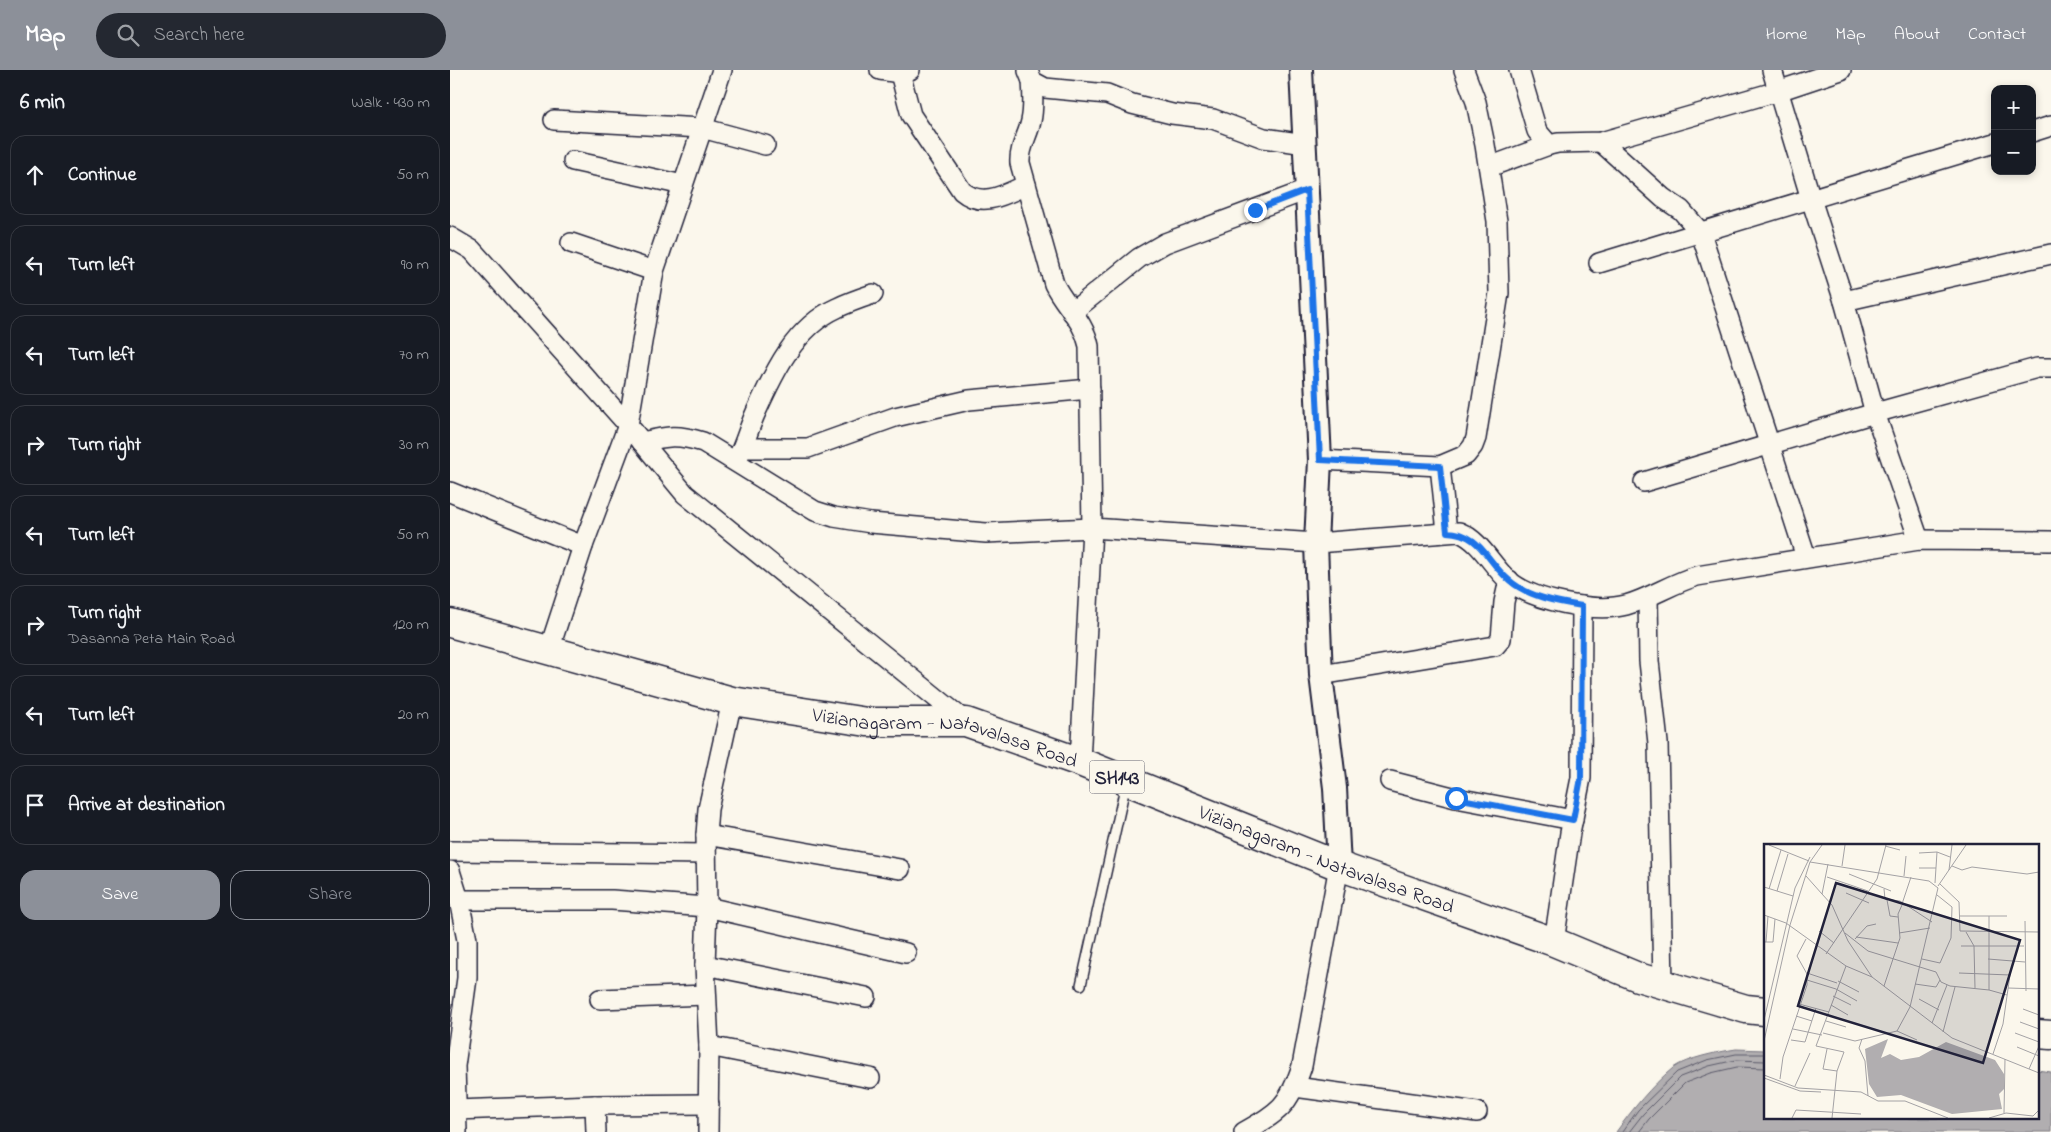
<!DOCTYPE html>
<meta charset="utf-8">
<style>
:root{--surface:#171b24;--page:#242831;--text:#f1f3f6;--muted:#9ea1a6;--line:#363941;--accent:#8c9099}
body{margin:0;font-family:"Indie Flower",sans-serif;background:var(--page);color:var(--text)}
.controls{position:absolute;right:15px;top:15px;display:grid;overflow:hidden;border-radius:10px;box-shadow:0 2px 8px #0003}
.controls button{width:45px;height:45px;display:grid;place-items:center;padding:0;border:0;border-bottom:1px solid var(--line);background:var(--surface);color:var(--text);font:25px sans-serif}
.stop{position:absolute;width:15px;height:15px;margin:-11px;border:4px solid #1a73e8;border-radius:50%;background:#fff}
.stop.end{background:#1a73e8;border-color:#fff;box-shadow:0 1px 5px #0008}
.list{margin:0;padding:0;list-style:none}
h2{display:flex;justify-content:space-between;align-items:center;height:65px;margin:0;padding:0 20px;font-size:21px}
h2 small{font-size:16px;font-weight:400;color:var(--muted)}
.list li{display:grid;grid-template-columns:32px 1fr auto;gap:15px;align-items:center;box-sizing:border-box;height:80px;margin:0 10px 10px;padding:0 10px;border:1px solid var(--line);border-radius:15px}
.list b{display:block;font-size:19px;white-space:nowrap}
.list p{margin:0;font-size:16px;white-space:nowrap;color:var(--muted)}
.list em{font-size:16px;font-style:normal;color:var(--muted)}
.actions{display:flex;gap:10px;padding:15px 20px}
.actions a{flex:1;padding:11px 0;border:1px solid var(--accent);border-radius:15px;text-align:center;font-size:18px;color:var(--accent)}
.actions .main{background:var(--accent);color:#fff}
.icon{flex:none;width:28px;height:28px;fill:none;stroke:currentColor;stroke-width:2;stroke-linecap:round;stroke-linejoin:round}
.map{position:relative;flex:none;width:1601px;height:1062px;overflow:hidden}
header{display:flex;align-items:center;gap:30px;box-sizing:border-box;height:70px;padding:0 25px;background:var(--accent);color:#fff}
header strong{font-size:24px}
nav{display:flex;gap:28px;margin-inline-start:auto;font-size:18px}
.search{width:350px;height:45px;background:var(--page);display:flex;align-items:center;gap:12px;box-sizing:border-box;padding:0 18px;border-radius:28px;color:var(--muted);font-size:19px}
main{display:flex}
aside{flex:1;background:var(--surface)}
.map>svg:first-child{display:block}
.water{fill:#b1aeb0;stroke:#787681}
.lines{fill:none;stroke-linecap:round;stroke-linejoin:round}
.shore{stroke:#5b5a6a;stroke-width:1}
.service-casing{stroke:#22223b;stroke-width:12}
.minor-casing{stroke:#22223b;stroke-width:22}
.tertiary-casing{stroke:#22223b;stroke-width:26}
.primary-casing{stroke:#22223b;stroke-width:31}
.service{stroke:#fbf7ec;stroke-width:9}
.minor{stroke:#fbf7ec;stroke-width:19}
.tertiary{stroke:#fbf7ec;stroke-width:22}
.primary{stroke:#fbf7ec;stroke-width:28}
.route{stroke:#1a73e8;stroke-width:6}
.labels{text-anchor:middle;stroke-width:4.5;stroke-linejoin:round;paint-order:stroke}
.shield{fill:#fbf7ec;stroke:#636270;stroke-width:1}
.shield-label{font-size:19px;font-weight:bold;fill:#22223b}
.street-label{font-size:20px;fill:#22223b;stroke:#fbf7ec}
.inset-road{fill:none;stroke:#a4a2a5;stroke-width:1}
.view{fill:#22223b;fill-opacity:0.15;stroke:#22223b;stroke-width:2.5}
.inset-edge{fill:none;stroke:#22223b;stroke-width:2.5}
</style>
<header>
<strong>Map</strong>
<div class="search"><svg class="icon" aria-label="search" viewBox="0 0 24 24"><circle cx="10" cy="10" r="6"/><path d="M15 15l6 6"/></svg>Search here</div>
<nav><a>Home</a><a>Map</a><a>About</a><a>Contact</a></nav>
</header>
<main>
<aside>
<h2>6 min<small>Walk · 430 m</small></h2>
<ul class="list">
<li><svg class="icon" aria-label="ahead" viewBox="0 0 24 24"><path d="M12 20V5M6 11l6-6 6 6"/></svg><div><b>Continue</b></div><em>50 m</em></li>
<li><svg class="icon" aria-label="left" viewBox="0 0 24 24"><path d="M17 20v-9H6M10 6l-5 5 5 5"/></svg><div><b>Turn left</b></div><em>90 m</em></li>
<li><svg class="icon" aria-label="left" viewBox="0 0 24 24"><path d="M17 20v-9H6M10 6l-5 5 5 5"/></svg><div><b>Turn left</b></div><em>70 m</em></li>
<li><svg class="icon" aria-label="right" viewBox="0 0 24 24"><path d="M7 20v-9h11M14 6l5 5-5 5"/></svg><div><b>Turn right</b></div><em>30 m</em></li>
<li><svg class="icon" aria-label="left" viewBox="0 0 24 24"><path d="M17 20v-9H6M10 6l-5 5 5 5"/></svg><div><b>Turn left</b></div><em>50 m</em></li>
<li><svg class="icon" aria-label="right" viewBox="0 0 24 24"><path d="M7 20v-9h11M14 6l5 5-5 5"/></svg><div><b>Turn right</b><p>Dasanna Peta Main Road</p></div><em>120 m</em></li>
<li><svg class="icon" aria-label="left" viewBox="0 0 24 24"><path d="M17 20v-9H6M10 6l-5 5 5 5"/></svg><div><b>Turn left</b></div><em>20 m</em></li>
<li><svg class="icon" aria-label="arrive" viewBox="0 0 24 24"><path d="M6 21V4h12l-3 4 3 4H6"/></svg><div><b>Arrive at destination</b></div></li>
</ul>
<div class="actions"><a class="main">Save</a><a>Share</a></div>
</aside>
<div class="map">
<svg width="1601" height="1062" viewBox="0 0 1601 1062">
<rect width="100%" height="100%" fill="#fbf7ec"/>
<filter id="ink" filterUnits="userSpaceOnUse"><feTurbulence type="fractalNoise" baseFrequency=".02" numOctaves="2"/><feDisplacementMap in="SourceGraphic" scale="10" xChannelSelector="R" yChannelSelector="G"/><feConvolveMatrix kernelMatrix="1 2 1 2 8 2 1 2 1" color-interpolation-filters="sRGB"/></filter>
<g filter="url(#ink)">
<path class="water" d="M1286,979L1315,980V1048H1587V1000L1601,1002V1062H1166C1182,1040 1201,1016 1223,998C1237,988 1268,982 1286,979Z"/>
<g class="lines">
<g class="shore">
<path d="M1172,1062L1188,1040L1227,1002L1257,990L1286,984H1315"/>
<path d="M1179,1062L1193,1044L1230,1007L1259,996L1286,990L1315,991"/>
<path d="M1189,1062L1199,1049L1235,1013L1261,1003L1287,997L1315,998"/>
</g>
<defs>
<path id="service" d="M631,915L676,713"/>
<g id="minor">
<path d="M430,0L450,3L460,0"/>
<path d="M1069,0L1087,61L1099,75L1108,73L1151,72L1328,21L1391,0"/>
<path d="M1322,0L1361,129L1394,231L1425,343L1469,470"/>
<path d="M578,1L582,11L595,18L657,24L682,34L722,44L763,49L814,68L855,74"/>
<path d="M450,3L461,45L512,121C532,138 554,125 576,115"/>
<path d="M582,11C583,24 584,38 581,51C578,66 569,77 570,93L604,214C615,236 634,251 639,276L642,458L630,692"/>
<path d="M104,50L252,58L315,75"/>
<path d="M1582,62L1601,56"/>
<path d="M1151,72L1213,128L1231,140L1251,163L1356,487"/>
<path d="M123,91L233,115"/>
<path d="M1039,97L1099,75"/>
<path d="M0,167L22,180L178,355L235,424L516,652"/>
<path d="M121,173L204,201"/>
<path d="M1149,193L1545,73"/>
<path d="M1394,231L1601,184"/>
<path d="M622,242L689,188L715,173L857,120"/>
<path d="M192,372C218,366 227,364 253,372L365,441L384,447L421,453L536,463L642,458L866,473L1009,462C1031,471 1041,495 1058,510C1082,531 1145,543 1176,535C1201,528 1222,513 1247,506L1469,470L1601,471"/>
<path d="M293,378H358L445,347L519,330L640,319"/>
<path d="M287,389C295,374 299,357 306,342C324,302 345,257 387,238C399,232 411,228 423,224"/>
<path d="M870,390L990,396L1016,385L1023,376L1026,368L1049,223L1047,151L1035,75L1026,32L1014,0"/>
<path d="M990,396L997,462"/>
<path d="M1194,412L1425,343L1587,298H1601"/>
<path d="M0,422L133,476"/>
<path d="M1198,528L1199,591L1208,673L1213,914"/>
<path d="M99,580L133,476L178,355L204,201L272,0"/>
<path d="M871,605L1045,576L1051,569L1054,532L1059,510"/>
<path d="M940,711L1006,728L1123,750"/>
<path d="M256,765L450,799"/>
<path d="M0,781L256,784"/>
<path d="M0,801L9,830L17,870V908L5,996L7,1062"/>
<path d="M9,830H162L257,837L456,883"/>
<path d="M1104,872L1120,763L1131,708L1132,536"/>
<path d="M255,895L416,927"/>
<path d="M150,929L256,925"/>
<path d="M259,976L420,1008"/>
<path d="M845,1017L1027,1042"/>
<path d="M145,1035L146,1062"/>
<path d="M6,1040L145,1035L259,1034"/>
<path d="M258,1062L259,976L255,895L257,837L256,765L258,739L282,631"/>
<path d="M794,1062C829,1042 839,1036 852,996L889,796"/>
</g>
<path id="tertiary" d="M851,0L870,390L866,473L869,557L871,605L885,718L889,796"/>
<g id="primary">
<path id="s1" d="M0,553L282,631L417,652H516L630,692L889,796L1104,872L1188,907L1296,939L1315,941"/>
<path d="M1587,964L1601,965"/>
</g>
</defs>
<use href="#service" class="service-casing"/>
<use href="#minor" class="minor-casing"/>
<use href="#tertiary" class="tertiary-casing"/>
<use href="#primary" class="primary-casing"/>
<use href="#service" class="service"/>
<use href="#minor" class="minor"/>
<use href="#tertiary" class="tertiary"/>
<use href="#primary" class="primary"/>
</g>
</g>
<g class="lines" filter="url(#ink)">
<path class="route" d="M805,140L857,120L870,390L990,396L997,462C1031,463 1036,491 1059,510C1078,527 1107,532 1132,536L1131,708L1123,750L1006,728"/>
</g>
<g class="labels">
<rect class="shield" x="639.5" y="690.5" width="55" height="33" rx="4"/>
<g class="shield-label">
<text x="667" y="714">SH143</text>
</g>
<g class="street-label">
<text dy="7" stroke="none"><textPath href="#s1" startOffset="510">Vizianagaram - Natavalasa Road</textPath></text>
<text dy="7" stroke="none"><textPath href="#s1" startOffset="914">Vizianagaram - Natavalasa Road</textPath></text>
</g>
</g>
<g transform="translate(1314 774)">
<rect width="275" height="275" fill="#fbf7ec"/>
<path d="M124,195L117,214L126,210L137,216L155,213L182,198L231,216L240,230V245L235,250L238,265L188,270L137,251L113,253L105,240L101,205Z" fill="#b1aeb0"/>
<path class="inset-road" d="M5,1L45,17M121,2L136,6M155,9L173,8L186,13M46,18L165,37L174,44L146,163L133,187L91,197L59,189M78,22L81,1M188,22L198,26L208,23L263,30L275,28M155,24H172M185,26L188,1M85,30L127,47M42,32L58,50L64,20M140,32L142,12M63,33L104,47M171,39L173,8M176,40L195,58L196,87L275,88M174,42L202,1M0,43L29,52M5,45L17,6M120,45L121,55L136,57L168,78M13,47L24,10M82,49L105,59M58,50L68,61L84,97L108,133M123,56L126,72L134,73M138,60L147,33M0,71L22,79M195,72H243M261,77L262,147M22,79L82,122L108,133L188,194L275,229M55,87L70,99M202,88L210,102L211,144M81,89L104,107L172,128L177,138L186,142L225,146L243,151M135,89L166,84M92,93L134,99M91,95L103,82L112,80M0,98H9L11,75M2,98L4,72M197,102H260M62,110L113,35L122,1M158,115L176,119L187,94L188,63L173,51M224,115L261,118M43,129L73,139M195,129L246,131L239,180L229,210M43,136L72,145L93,157M74,137L95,148M151,140L172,143L176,136M120,142L136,94L134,70L138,61M244,144L275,145M225,146V72M69,152L87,161M155,155L175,166M35,160L65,168M67,161L84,171M259,165L275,171M32,172L48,177M0,176L31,44L46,13M62,177L82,183M256,178L275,185M168,179L183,141M29,185L58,191M133,187L153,196M179,188L191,143M251,189L275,198M98,195L95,204L101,217L104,252M27,196L41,198L52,164M0,197L26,81L46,18L58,1M253,203L275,212M63,205L59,225L73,227M265,225L275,202M0,231L34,244L97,248L114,257H141L184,274M0,234L36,247L57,248M16,235L19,213L43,141V130L33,112L42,95M31,242L46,209M240,269L241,215M28,274L32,266L97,270M68,274L73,227L80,208L52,202L82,122M225,274L242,269L269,272L275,266"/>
<path class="view" d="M72,39L256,96L219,219L34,162Z"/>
<rect width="275" height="275" class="inset-edge"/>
</g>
</svg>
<div class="controls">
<button>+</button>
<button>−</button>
</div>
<div class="stop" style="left:1006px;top:728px"></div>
<div class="stop end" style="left:805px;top:140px"></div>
</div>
</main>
